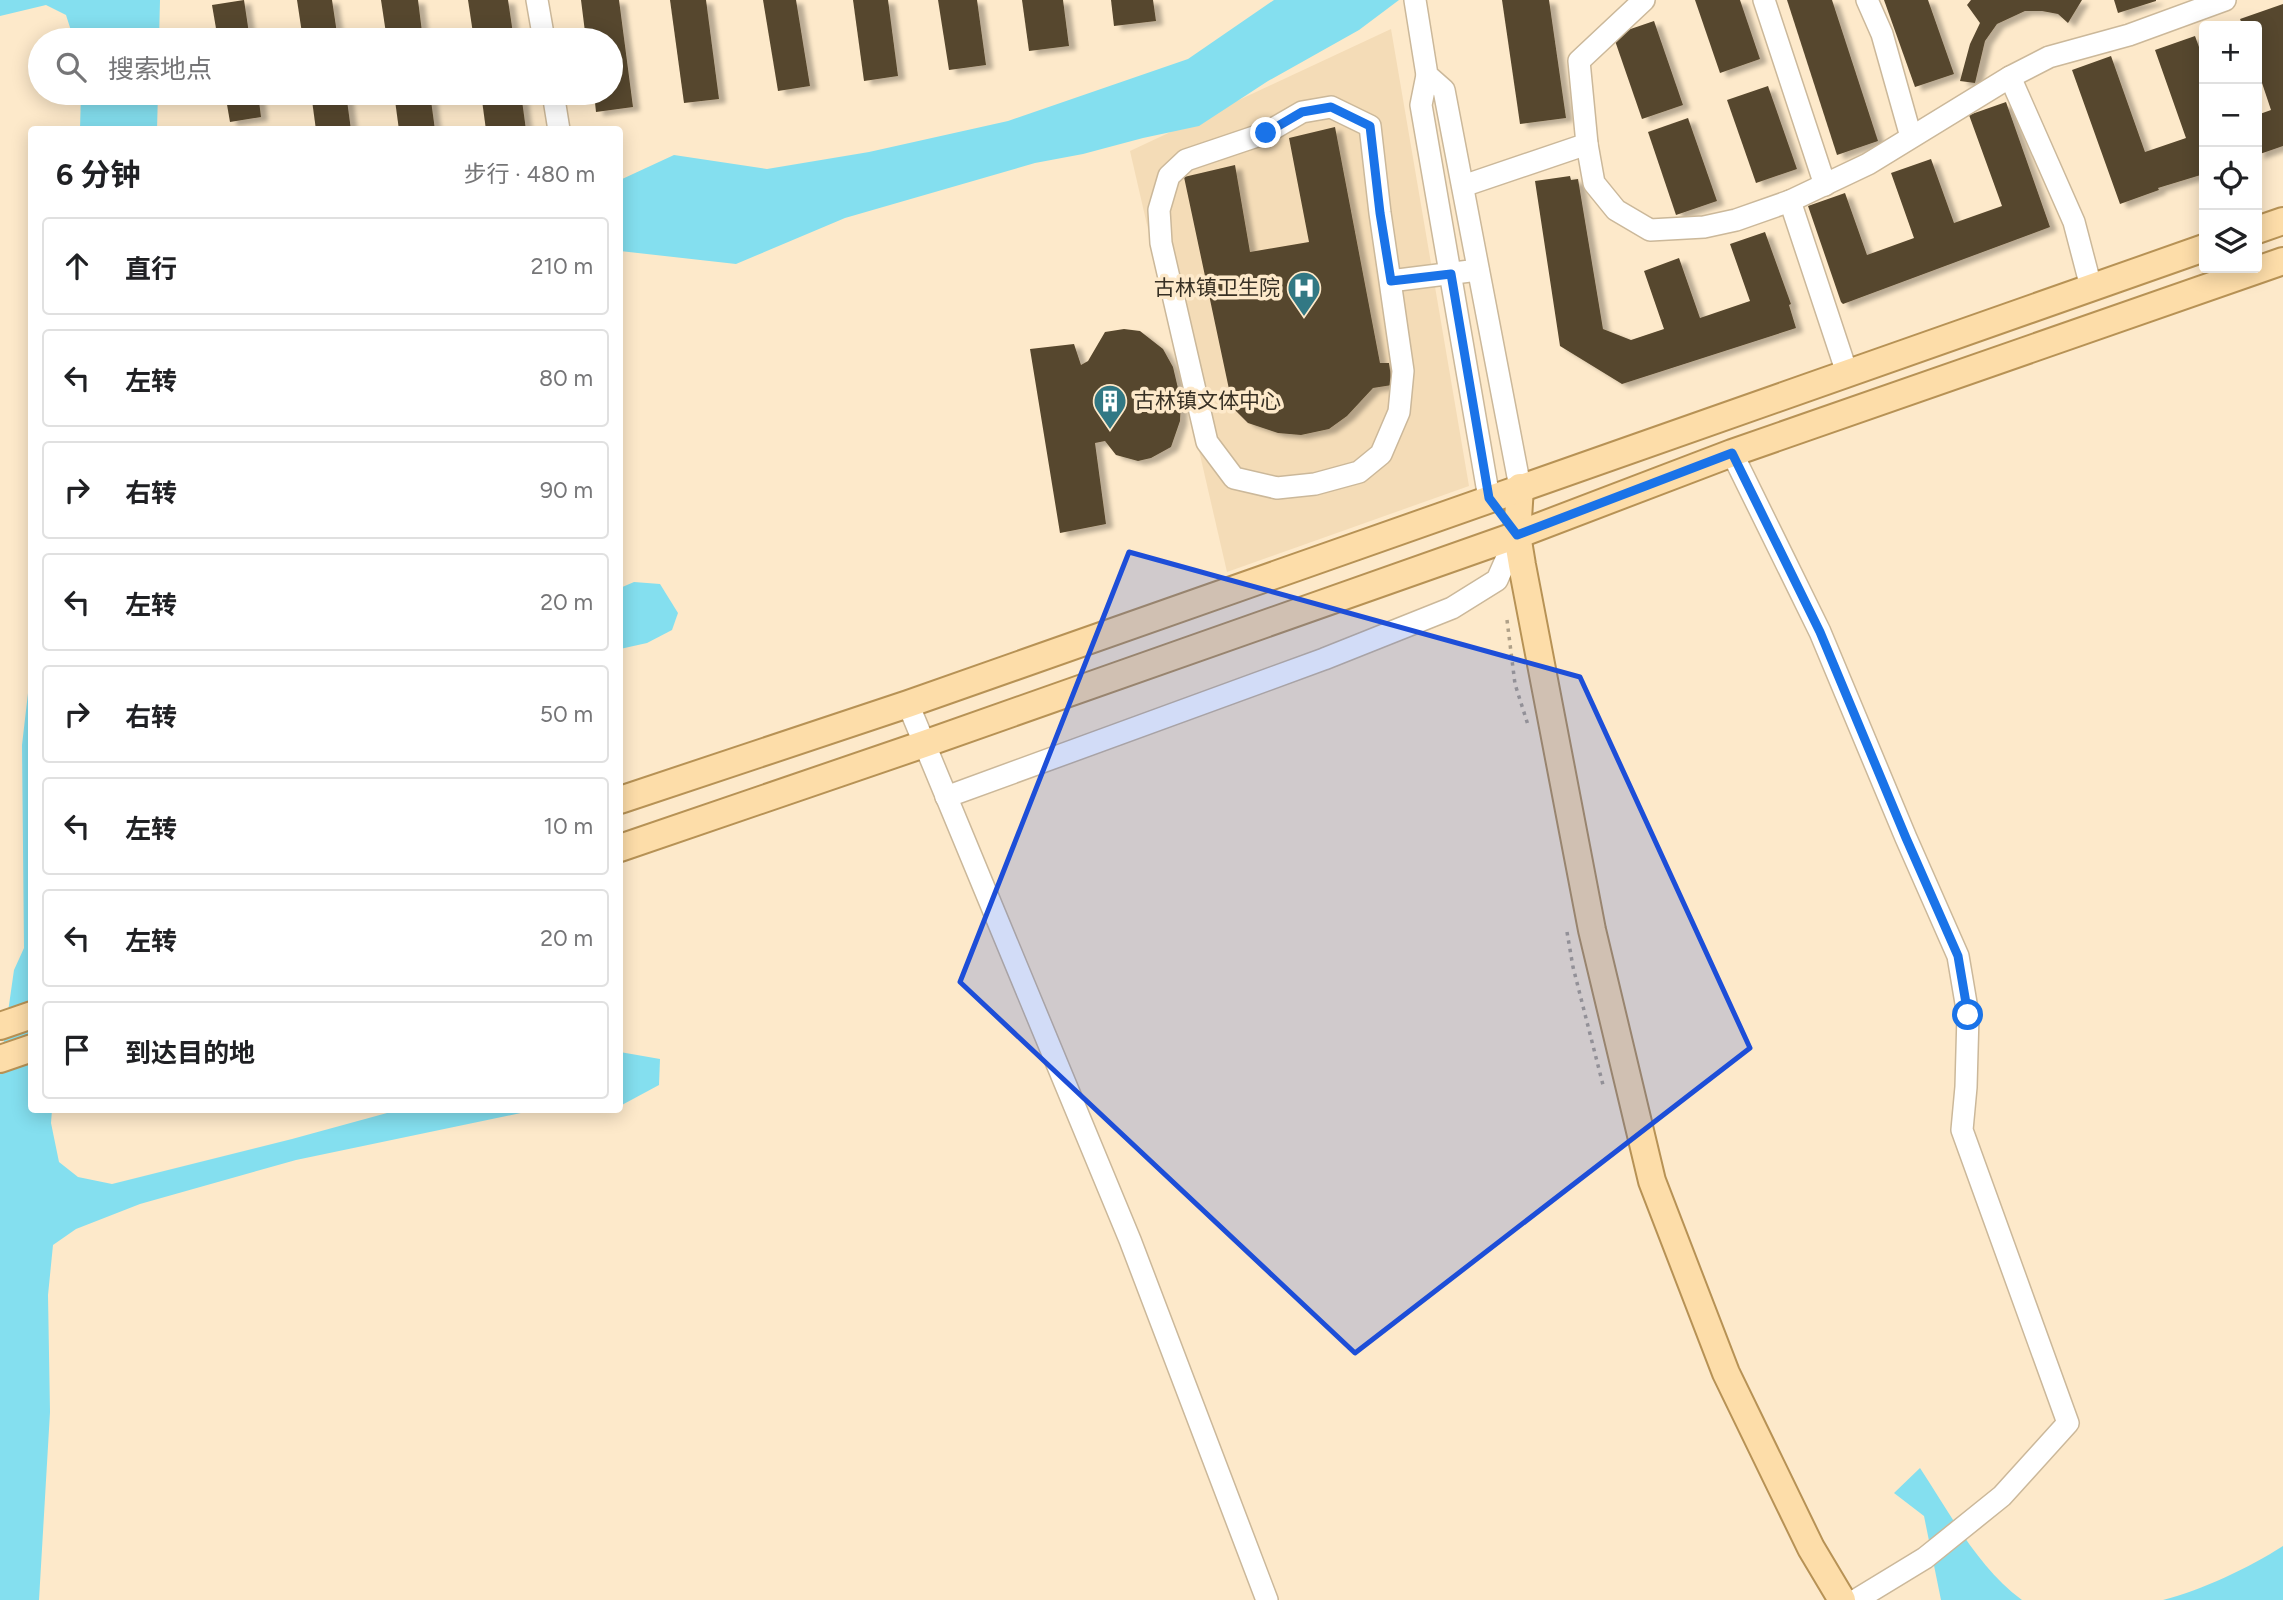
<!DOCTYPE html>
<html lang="zh">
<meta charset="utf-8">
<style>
:root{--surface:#fff;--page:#f2f2f2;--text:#202124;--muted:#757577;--line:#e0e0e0}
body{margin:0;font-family:Figtree,"Noto Sans SC",sans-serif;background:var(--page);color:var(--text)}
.controls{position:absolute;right:21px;top:21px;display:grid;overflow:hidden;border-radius:7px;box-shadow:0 4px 18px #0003}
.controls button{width:63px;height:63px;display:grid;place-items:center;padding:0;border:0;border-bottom:2px solid var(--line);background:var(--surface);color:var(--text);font:35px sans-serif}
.stop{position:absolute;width:21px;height:21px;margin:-16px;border:5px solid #1a73e8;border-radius:50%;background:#fff}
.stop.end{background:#1a73e8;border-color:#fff;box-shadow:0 2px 7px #0008}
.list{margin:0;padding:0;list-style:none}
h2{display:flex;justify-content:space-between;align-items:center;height:91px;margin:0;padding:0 28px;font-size:30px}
h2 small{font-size:23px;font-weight:400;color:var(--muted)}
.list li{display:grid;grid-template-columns:46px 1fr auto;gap:21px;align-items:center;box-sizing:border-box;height:98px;margin:0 14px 14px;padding:0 14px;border:2px solid var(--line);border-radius:7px}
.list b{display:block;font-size:26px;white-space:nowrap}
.list em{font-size:23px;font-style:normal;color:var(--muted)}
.icon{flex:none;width:38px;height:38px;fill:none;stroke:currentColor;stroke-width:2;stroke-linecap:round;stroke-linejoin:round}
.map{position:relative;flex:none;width:2283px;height:1600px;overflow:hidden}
.search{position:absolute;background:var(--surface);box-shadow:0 4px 18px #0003;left:28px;top:28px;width:595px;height:77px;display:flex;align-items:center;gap:18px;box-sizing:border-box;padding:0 24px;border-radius:38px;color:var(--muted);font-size:26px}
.panel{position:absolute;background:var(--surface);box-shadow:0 4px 18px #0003;left:28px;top:126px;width:595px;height:987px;border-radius:7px}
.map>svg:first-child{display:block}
.built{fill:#f4dcb7}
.water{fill:#84dfef}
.building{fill:#57472d;filter:url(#shadow)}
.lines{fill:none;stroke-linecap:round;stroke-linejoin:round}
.minor-casing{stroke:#cbb89a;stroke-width:24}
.major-casing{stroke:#b79255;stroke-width:30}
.path{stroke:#afa088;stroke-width:3.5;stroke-dasharray:3.5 5;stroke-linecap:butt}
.minor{stroke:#fff;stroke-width:21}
.major{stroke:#fddda9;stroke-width:26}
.route{stroke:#1a73e8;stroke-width:9}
.marked{fill:#1d4ed8;fill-opacity:0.2;stroke:#1d4ed8;stroke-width:5;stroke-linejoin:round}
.labels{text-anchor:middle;stroke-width:7;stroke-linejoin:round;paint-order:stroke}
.poi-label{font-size:21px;fill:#362f23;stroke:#fde9ca;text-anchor:end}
</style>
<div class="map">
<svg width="2283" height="1600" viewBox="0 0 2283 1600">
<defs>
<filter id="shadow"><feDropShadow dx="7" dy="4" stdDeviation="2" flood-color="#0004"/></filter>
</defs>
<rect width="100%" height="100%" fill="#fde9ca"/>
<path class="built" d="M1391,29L1469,486L1227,572L1130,151Z"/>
<g class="water">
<path d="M0,0H160L159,40H74L66,15L46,5L0,16Z"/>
<path d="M1274,0H1399L1359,30L1268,81L1199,126L1143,138L1083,154L1035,163L845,218L736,264L620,251V180L674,155L767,169L869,152L1008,121L1188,59Z"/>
<path d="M81,93H158L157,129H80Z"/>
<path d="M634,582L660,584L678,613L672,630L647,643L620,649V588Z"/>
<path d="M31,667L32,1110H52L51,1123L59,1162L78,1177L112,1184L292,1139L398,1110H535L296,1160L140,1204L76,1229L53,1245L48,1295L50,1412L39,1600H0V1068L14,970L24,948L22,745Z"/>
<path d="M620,1052L660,1059L659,1085L620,1106Z"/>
<path d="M1920,1468C1950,1513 1977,1567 2022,1600H1941L1924,1516L1894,1493Z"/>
<path d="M2283,1546V1600H2163C2202,1590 2249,1568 2283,1546Z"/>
</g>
<g class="building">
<path d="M244,0L250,40H218L212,5Z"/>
<path d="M297,0H332L338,40H303Z"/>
<path d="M381,0H418L423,40H387Z"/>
<path d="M468,0H508L514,40H474Z"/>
<path d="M581,0H619L633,107L596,112L594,93H611V40H586Z"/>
<path d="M670,0H706L719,99L684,103Z"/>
<path d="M763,0H796L810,86L778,91Z"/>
<path d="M853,0H888L898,76L864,81Z"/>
<path d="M938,0H977L986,65L949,70Z"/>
<path d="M1022,0H1063L1069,46L1029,51Z"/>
<path d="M1111,0H1153L1156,21L1114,26Z"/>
<path d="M1502,0H1549L1566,118L1520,124Z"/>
<path d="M1695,0H1740L1760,59L1720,73Z"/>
<path d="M1787,0H1832L1878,141L1837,155Z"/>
<path d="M1884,0H1928L1954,74L1915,87Z"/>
<path d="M1971,0H2082L2068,23L2058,14L2042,11H2025L1997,24L1985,41L1975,83L1960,81L1970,44L1980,23L1967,5Z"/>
<path d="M2114,0H2156V1L2118,13Z"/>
<path d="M2283,4V146L2257,155V115L2271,110L2257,68V26H2243L2240,19Z"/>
<path d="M1654,21L1683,105L1642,119L1613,35Z"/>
<path d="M2195,36L2204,61V174L2158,188L2159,190L2120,204L2072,70L2111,56L2145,152L2186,138L2155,50Z"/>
<path d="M1768,86L1797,169L1756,183L1727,100Z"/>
<path d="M225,93H258L261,117L230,122Z"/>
<path d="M311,93H346L351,130H316Z"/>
<path d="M394,93H430L435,130H399Z"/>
<path d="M481,93H521L526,130H486Z"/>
<path d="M2006,102L2050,227L1843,304L1841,302L1808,206L1845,193L1867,255L1914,238L1891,173L1931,159L1954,223L2002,206L1969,115Z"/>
<path d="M1688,118L1717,201L1676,215L1648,132Z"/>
<path d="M1335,127L1380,363H1389L1392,385L1373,388L1347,416L1329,429L1301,435L1278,433L1248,423L1233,408L1184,177L1235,165L1250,252L1309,242L1289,138Z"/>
<path d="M1570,176L1571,180L1578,179L1603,329L1631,340L1664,329L1644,271L1679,258L1700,318L1750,301L1730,244L1765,232L1791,304L1789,305L1796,328L1622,384L1560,346L1535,181Z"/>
<path d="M1124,329L1140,331L1163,349L1173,367L1181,401L1180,421L1171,447L1151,458L1138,461L1116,455L1105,441L1095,443L1106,524L1060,533L1030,349L1074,344L1081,365L1088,361L1105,332Z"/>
</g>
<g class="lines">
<defs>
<g id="minor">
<path d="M537,0L544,40"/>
<path d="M1415,0L1427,75L1444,90L1520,487"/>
<path d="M1764,0L1825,185"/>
<path d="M1867,0L1882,34L1911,137"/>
<path d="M1427,75L1421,105L1489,498"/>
<path d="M2010,77L2074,222L2091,287"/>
<path d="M553,93L559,130"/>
<path d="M1587,144L1594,183L1616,210L1650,230L1704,227L1736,220L1790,201L1868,164L2010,77L2049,57L2129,35L2225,0"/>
<path d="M1463,186L1587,144L1579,61L1644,0"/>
<path d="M1790,201L1847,373"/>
<path d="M1390,281L1403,371L1399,412L1381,454L1359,472L1315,484L1277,488L1234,478L1207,442L1161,243L1159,210L1169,176L1186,160L1266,133L1302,112L1331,107L1370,126L1380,213L1390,281L1478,270"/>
<path d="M1732,453L1820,632L1906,838L1958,956L1968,1015L1966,1087L1962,1130L2068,1423L2002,1496L1925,1558L1856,1600"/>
<path d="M908,704L1130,1240L1267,1600"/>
<path d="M946,797L1324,659L1452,608L1497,580L1517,535"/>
</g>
<g id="major">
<path d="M2257,230L2283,221"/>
<path d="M1520,487L1517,535L1522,565L1592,930L1652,1181L1726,1373L1811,1548L1842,1600"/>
<path d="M620,800L908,704L2204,248"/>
<path d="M620,848L924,744L1517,535L1732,453L2283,261"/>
<path d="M0,1026L32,1015"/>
<path d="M0,1059L32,1048"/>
</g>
</defs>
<use href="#minor" class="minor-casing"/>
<use href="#major" class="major-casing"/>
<g class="path">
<path d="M1507,620L1515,684L1528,725"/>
<path d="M1567,932L1573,967L1603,1085"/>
</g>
<use href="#minor" class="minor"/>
<use href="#major" class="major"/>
</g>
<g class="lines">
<path class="route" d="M1266,133L1302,112L1331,107L1370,126L1380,213L1391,281L1451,274L1489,498L1517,535L1732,453L1820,632L1906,838L1958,956L1968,1015"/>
</g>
<path class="marked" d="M1129,552L1580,677L1750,1048L1355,1353L960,982Z"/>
<defs>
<symbol id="hospital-pin" viewBox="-11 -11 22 30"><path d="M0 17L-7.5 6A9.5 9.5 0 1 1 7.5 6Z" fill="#327884" stroke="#fde9ca"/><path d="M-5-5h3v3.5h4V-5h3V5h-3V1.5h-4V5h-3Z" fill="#fff"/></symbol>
<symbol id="building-pin" viewBox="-11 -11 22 30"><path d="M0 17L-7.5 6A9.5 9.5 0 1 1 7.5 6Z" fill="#327884" stroke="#fde9ca"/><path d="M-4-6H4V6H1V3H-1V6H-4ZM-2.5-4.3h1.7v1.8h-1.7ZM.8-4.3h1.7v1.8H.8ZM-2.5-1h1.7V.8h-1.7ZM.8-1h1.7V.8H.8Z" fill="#fff"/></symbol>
</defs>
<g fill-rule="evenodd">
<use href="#hospital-pin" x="1285" y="269" width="38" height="52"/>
<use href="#building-pin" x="1091" y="382" width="38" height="52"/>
</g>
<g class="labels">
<g class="poi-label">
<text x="1280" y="295">古林镇卫生院</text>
<text x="1134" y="408" text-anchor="start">古林镇文体中心</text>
</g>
</g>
</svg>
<div class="controls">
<button>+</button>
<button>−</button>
<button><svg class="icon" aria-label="locate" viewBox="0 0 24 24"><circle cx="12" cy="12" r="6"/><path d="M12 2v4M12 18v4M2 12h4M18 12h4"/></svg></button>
<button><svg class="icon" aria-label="layers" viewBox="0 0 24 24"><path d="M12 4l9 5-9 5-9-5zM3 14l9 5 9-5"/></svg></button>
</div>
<div class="stop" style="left:1968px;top:1015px"></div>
<div class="stop end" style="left:1266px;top:133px"></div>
<div class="search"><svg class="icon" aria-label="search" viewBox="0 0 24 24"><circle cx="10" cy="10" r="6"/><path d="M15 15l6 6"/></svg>搜索地点</div>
<section class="panel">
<h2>6 分钟<small>步行 · 480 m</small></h2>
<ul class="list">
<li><svg class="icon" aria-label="ahead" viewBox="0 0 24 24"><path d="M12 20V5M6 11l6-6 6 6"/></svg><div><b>直行</b></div><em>210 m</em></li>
<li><svg class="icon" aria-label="left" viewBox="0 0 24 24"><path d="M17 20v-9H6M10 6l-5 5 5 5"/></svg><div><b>左转</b></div><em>80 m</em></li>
<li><svg class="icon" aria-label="right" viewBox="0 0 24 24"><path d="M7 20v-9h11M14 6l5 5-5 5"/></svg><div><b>右转</b></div><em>90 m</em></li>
<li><svg class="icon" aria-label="left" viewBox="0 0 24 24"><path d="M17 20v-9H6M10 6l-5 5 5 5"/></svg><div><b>左转</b></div><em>20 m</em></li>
<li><svg class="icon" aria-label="right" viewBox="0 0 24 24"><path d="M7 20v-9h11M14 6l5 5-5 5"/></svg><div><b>右转</b></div><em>50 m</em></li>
<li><svg class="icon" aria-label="left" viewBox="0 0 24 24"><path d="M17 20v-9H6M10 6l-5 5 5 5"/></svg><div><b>左转</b></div><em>10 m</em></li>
<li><svg class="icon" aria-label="left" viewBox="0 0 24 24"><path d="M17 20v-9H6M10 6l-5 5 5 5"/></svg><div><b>左转</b></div><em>20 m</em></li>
<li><svg class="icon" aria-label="arrive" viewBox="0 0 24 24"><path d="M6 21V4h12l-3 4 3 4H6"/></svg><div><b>到达目的地</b></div></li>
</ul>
</section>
</div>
